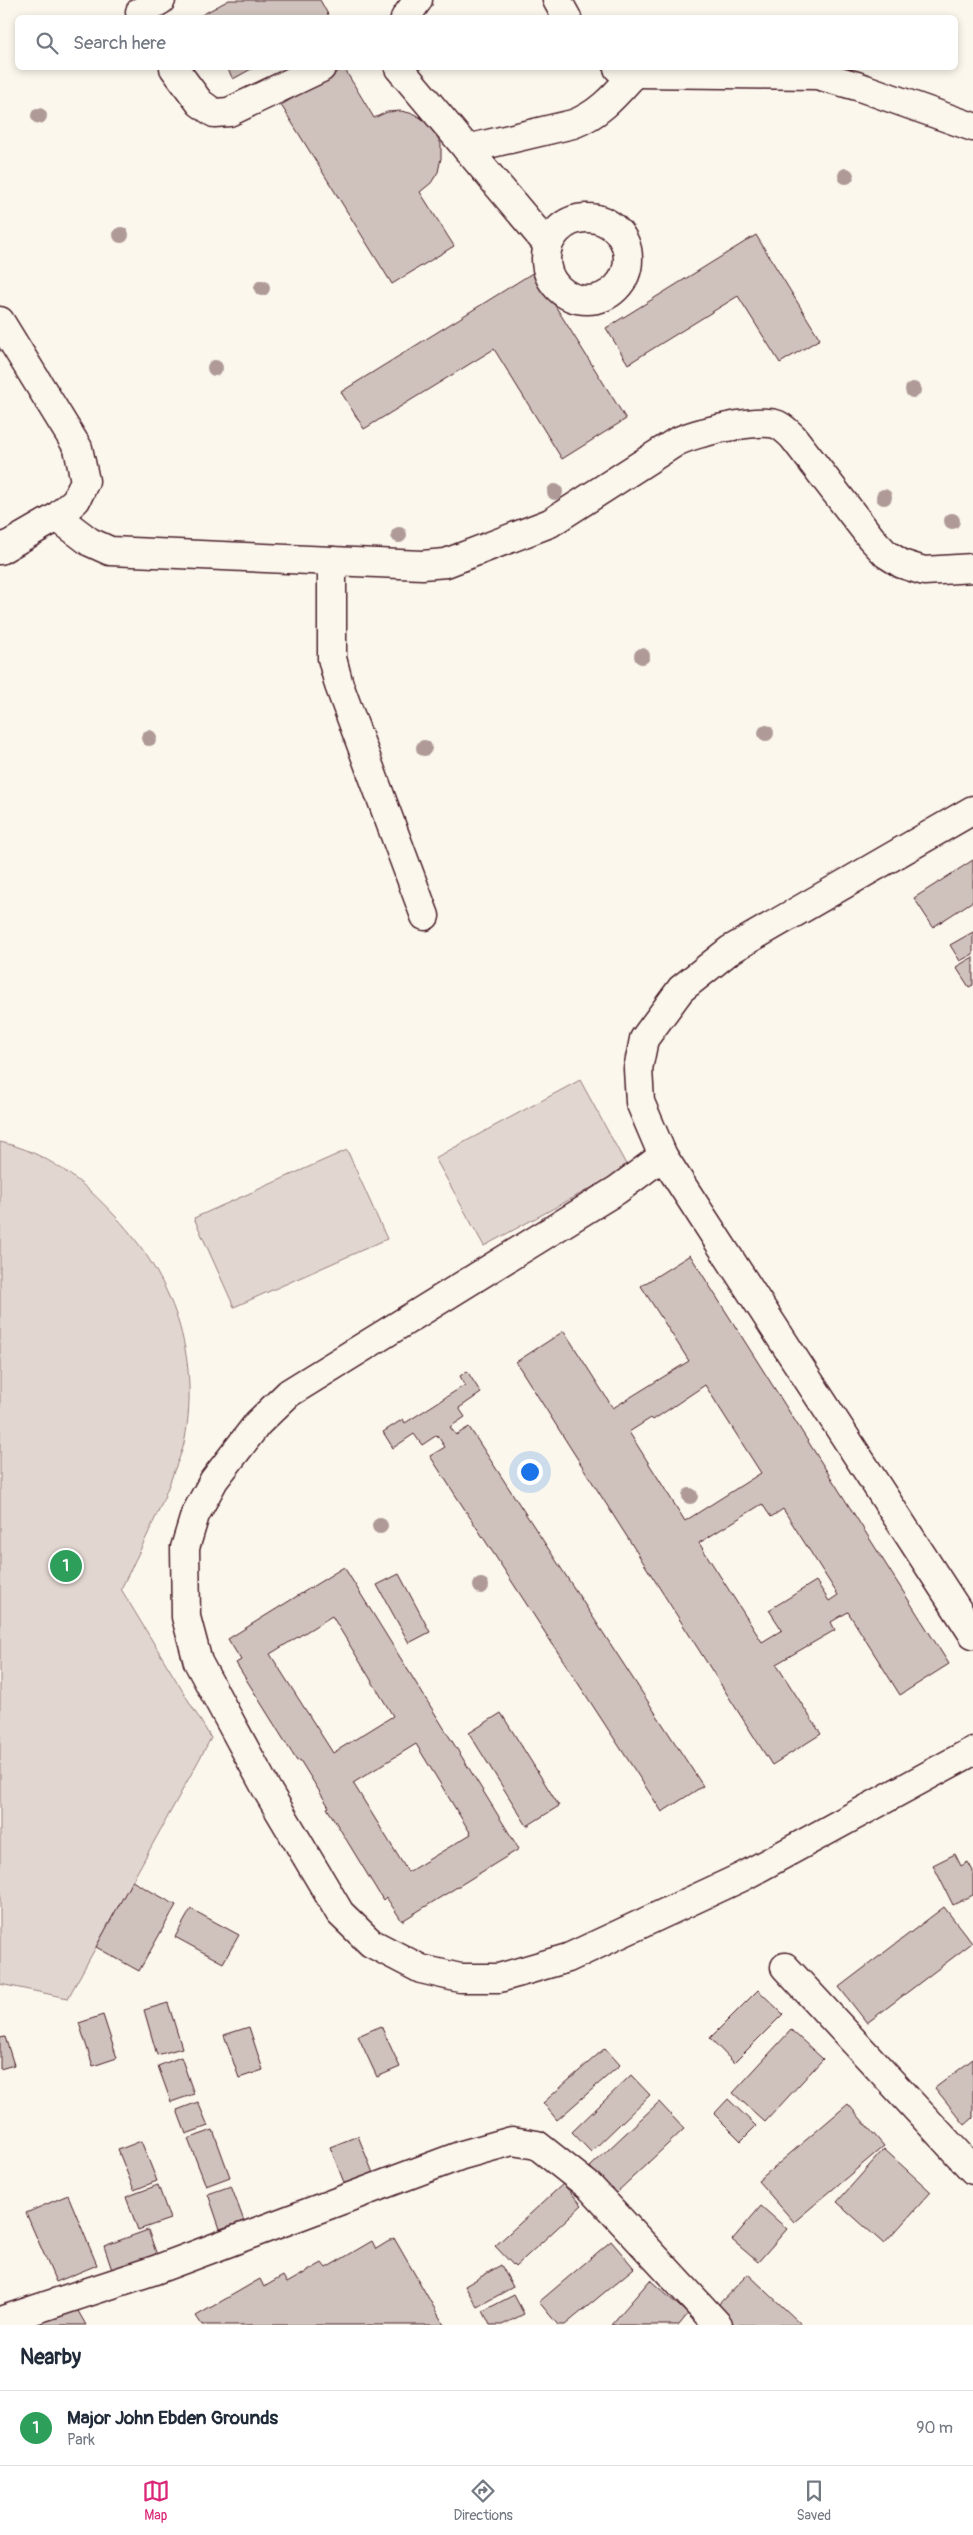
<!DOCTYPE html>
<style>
:root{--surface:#fff;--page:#f2f2f3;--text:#1f2937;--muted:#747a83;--line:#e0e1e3;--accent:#db2777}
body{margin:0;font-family:Pangolin,sans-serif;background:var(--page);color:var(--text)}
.you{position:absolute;left:529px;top:1471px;width:18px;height:18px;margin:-12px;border:4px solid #fff;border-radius:50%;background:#1a73e8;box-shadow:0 0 0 8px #1a73e833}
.badge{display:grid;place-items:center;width:32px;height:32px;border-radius:50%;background:var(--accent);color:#fff;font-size:16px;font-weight:700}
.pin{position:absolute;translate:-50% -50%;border:2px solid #fff;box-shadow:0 1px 5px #0006}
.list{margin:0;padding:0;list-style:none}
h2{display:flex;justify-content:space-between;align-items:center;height:65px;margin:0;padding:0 20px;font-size:21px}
h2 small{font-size:16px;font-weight:400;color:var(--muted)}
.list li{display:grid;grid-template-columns:32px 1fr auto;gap:15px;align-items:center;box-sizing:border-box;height:75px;padding:0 20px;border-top:1px solid var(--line)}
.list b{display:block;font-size:19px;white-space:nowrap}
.list p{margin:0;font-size:16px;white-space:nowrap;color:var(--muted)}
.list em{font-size:16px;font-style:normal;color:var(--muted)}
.icon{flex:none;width:28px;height:28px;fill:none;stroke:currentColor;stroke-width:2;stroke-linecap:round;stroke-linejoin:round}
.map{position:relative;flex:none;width:973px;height:2325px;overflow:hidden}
.search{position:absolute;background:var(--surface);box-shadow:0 2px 8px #0003;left:15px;right:15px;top:15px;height:55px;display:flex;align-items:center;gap:12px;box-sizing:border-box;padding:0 18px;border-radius:8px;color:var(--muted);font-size:19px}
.sheet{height:140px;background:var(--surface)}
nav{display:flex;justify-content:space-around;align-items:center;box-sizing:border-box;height:70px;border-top:1px solid var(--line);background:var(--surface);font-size:14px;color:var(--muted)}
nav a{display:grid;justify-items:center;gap:2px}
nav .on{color:var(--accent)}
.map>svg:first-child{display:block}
.green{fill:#e2d7d0;stroke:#967b7e}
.building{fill:#cfc2bc;stroke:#4a1f2b;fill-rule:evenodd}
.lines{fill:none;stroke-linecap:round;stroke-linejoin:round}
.minor-casing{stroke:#4a1f2b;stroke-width:31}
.minor{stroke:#fbf7ec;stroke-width:28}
.tree{fill:#af9a98}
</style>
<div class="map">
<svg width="973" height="2325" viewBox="0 0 973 2325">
<rect width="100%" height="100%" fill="#fbf7ec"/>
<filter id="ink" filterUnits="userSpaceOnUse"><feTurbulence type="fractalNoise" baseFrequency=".02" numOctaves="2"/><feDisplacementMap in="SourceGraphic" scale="10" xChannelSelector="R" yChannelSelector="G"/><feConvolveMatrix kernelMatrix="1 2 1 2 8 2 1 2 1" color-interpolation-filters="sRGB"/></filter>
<g filter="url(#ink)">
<g class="green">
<path d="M580,1080L628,1168L484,1246L435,1158Z"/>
<path d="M0,1142C47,1152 84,1182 116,1217C173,1278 200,1355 185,1439C183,1450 178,1461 174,1471C160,1512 140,1550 121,1589L211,1738L68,1998L0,1984Z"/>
<path d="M347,1150L387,1239L234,1307L194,1218Z"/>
</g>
<g class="building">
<path d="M229,0H320L330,18L198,17Z"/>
<path d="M227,68H253L233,79Z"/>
<path d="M344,68L374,118L387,112L401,111L414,114L426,121L435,132L441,144V158L438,172L431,183L420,192L454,246L392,284L281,105Z"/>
<path d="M756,235L820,339L780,363L738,296L628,364L606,328Z"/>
<path d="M534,272L626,419L562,459L494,349L364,429L341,392Z"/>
<path d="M973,860V901L933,927L914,898Z"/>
<path d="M973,932V954L960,961L950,945Z"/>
<path d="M973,957V985L969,987L956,967Z"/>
<path d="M690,1255L949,1664L900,1695L848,1612L831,1622L835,1630L776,1664L821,1734L772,1765L516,1362L564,1331L613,1408L689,1361L641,1286ZM705,1385L761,1473L685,1521L629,1432L651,1418L653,1420ZM762,1504L771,1517L783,1509L838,1595L829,1601L816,1581L769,1610L782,1630L762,1642L699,1543Z"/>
<path d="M467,1371L481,1393L459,1408L465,1417L450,1427L456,1435L469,1427L703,1786L662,1812L430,1456L445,1447L437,1435L422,1445L414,1434L393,1448L383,1432L403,1419L405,1423L465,1385L460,1376Z"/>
<path d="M344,1567L519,1849L402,1921L386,1897L383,1900L327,1808L329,1807L300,1760L297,1761L236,1663L241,1660L228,1639ZM332,1616L393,1716L333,1753L270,1654ZM416,1744L471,1834L408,1872L353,1783Z"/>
<path d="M399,1574L430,1632L409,1643L377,1585Z"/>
<path d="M501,1713L559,1806L527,1826L469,1733Z"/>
<path d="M955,1854L961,1866L968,1862L973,1871V1895L953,1905L933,1865Z"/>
<path d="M132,1881L176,1905L139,1971L96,1947Z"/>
<path d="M944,1907L972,1943L867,2023L839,1987Z"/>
<path d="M191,1909L239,1935L223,1963L175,1937Z"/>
<path d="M758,1990L783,2014L734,2063L710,2038Z"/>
<path d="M168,2003L182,2048L157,2055L144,2010Z"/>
<path d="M103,2015L117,2058L93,2066L79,2023Z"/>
<path d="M381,2026L400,2067L377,2077L358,2036Z"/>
<path d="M249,2027L263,2070L239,2078L224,2035Z"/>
<path d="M791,2030L823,2059L765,2122L733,2093Z"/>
<path d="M5,2037L14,2065L0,2069V2038Z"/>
<path d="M605,2048L620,2065L557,2120L543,2103Z"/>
<path d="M181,2057L194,2094L171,2102L158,2066Z"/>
<path d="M973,2059V2118L965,2125L935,2088Z"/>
<path d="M631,2075L650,2095L591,2152L572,2132Z"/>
<path d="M728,2099L756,2126L741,2141L714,2114Z"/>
<path d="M198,2102L208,2126L186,2134L177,2110Z"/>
<path d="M659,2102L684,2129L616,2193L590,2167Z"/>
<path d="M848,2104L884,2146L794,2222L758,2181Z"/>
<path d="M213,2130L230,2177L206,2186L188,2139Z"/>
<path d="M358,2136L373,2173L345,2185L330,2147Z"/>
<path d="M141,2141L157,2181L134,2190L118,2150Z"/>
<path d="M884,2149L931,2192L884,2244L837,2202Z"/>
<path d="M563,2184L582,2205L515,2267L495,2246Z"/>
<path d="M158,2185L170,2219L138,2230L126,2197Z"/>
<path d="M231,2186L244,2221L220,2229L208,2194Z"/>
<path d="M68,2195L97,2265L56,2282L26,2213Z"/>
<path d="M761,2206L787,2229L758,2262L732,2240Z"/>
<path d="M148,2230L157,2255L112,2270L104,2246Z"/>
<path d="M394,2238L444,2325H202L196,2316L260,2279L264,2287L283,2276L287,2283L322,2263L326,2268L372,2241L376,2249Z"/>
<path d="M611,2241L634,2268L565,2325H558L539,2302Z"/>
<path d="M501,2265L513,2287L477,2307L465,2286Z"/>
<path d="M748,2274L802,2325H731L714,2309Z"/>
<path d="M650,2280L688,2314L679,2325H611Z"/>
<path d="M514,2295L524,2314L502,2325H490L483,2311Z"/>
<path d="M74,2304L86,2325H35Z"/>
</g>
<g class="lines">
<defs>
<g id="minor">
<path d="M557,0L567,18"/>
<path d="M140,12L161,0"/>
<path d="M405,18L418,0"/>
<path d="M174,68L200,103L214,113L229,112L321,68"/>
<path d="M399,68L548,245"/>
<path d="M618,68L635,73L817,75L857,86L973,127"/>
<path d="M467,149L573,124C600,114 616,94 635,73"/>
<circle cx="587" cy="259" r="41"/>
<path d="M0,321L78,448L85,481L76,500L57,517L0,550"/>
<path d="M57,517L90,542L110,551L422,565L446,563L550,523L676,442C695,433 759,417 778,425C784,428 789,433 793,437L871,538L886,554L902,564L924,571L973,568"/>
<path d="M332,561V658L339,685L425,916"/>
<path d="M973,810L730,950L681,989L644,1039L638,1069L640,1102L663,1156L617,1190L289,1393L258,1423L214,1480L195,1515L185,1548L186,1617L198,1662L267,1790L340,1913L371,1943L421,1969L460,1978H499L568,1958L742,1877L973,1751"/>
<path d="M663,1156L973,1634"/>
<path d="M785,1967L973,2170"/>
<path d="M0,2321L155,2270L462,2155L512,2141L537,2145L590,2187L718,2325"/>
</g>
</defs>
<use href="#minor" class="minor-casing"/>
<use href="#minor" class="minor"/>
</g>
<g class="tree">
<circle cx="39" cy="116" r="8"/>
<circle cx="846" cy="176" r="8"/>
<circle cx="121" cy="235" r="8"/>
<circle cx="262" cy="288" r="8"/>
<circle cx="215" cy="368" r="8"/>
<circle cx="913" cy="390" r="8"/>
<circle cx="555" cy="492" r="8"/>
<circle cx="884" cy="497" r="8"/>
<circle cx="952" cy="521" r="8"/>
<circle cx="399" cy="535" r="8"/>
<circle cx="642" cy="656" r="8"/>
<circle cx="766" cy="733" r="8"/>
<circle cx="149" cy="738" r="8"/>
<circle cx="424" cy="748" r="8"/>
<circle cx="690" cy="1496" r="8"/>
<circle cx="380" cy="1526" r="8"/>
<circle cx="481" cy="1586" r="8"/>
</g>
</g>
</svg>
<div class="you"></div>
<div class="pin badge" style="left:66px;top:1566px;background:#2e9e5b">1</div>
<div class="search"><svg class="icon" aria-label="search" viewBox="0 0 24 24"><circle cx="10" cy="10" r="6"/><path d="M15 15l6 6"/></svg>Search here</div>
</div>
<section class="sheet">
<h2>Nearby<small></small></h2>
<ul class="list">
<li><span class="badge" style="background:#2e9e5b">1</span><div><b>Major John Ebden Grounds</b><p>Park</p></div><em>90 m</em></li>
</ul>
</section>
<nav>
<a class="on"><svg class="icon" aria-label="map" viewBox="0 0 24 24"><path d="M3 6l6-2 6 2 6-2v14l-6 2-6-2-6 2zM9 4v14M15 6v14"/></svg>Map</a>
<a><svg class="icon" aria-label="directions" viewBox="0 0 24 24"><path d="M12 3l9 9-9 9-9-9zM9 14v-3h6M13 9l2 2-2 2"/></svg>Directions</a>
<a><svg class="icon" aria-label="saved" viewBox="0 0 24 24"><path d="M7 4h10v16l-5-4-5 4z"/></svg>Saved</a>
</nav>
